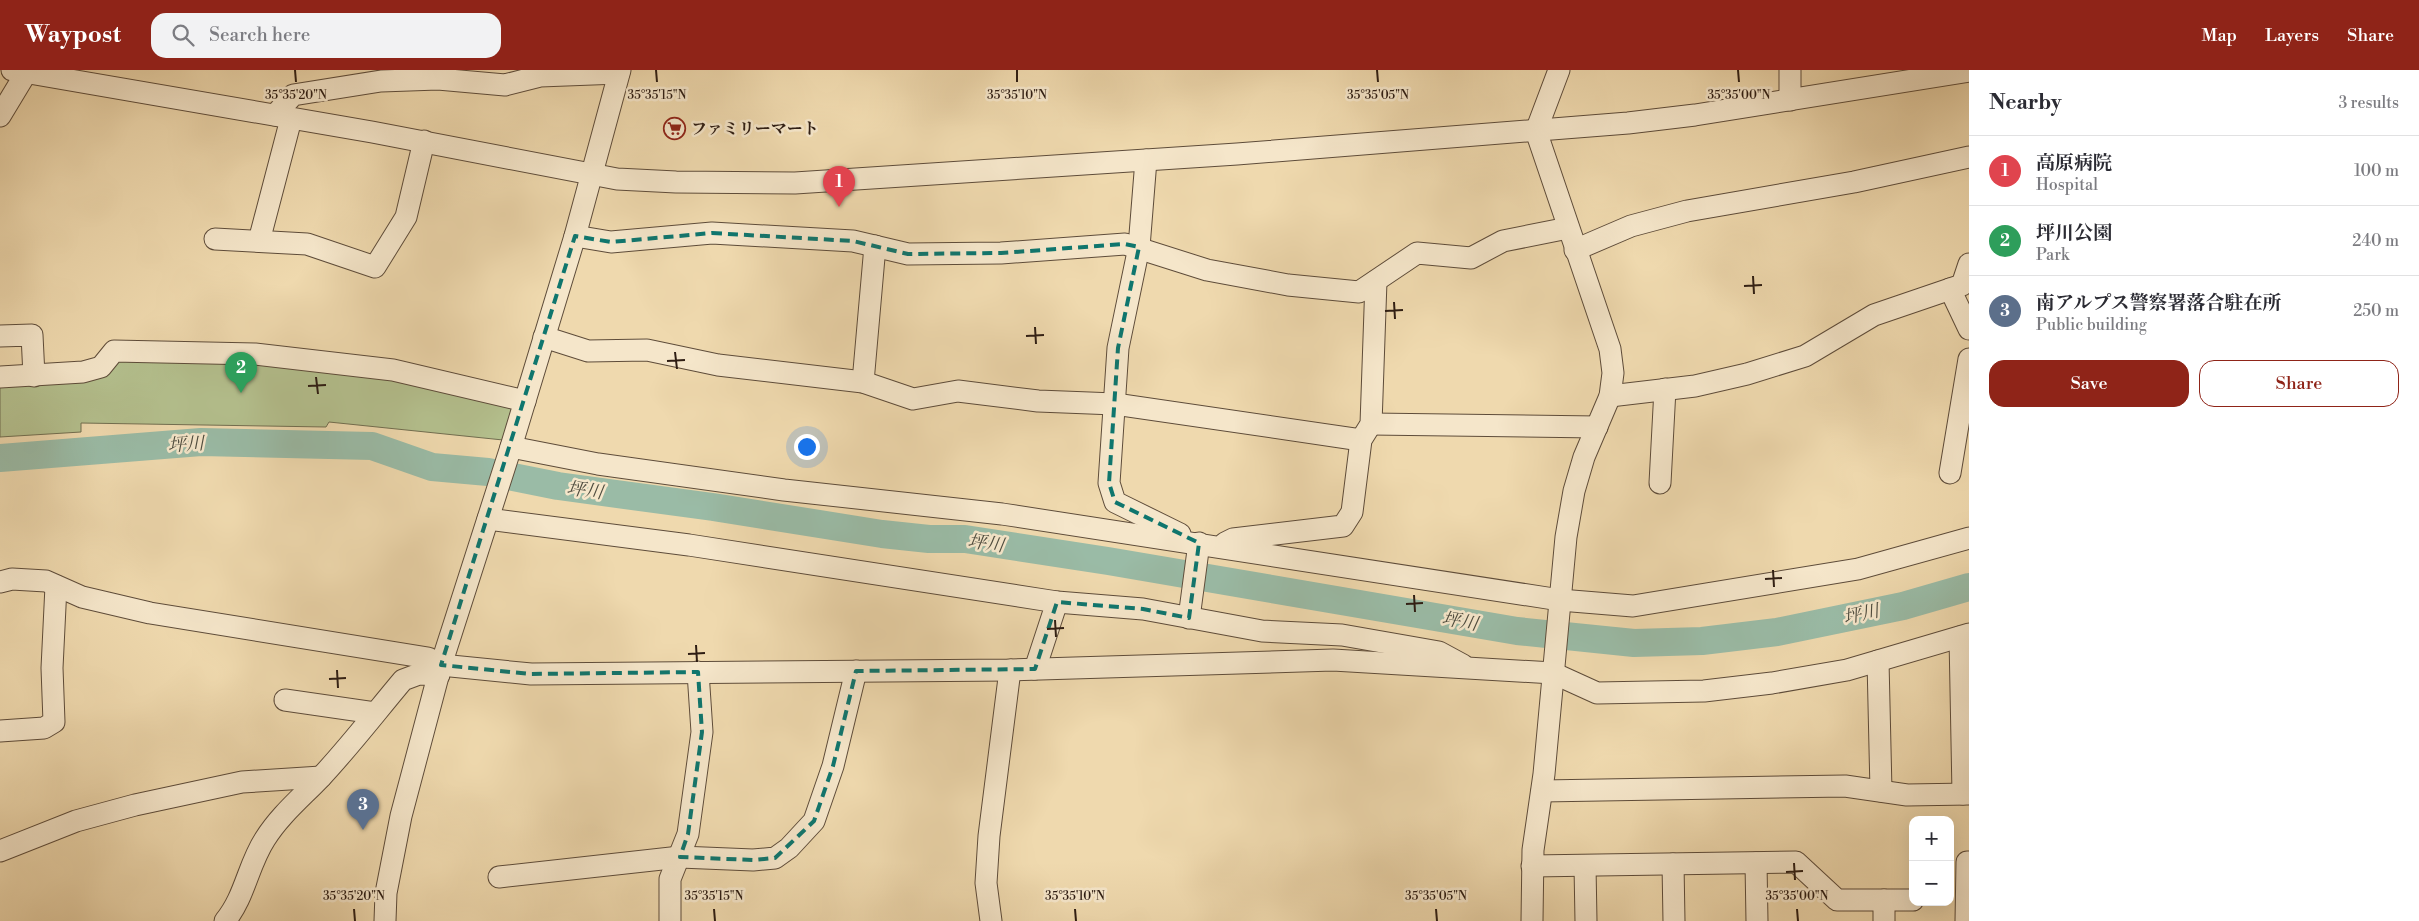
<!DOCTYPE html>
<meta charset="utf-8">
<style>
:root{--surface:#fff;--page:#f2f2f3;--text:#2b2b33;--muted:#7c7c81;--line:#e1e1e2;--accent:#8f2418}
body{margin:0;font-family:"Libre Bodoni","Noto Serif JP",serif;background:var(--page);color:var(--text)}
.controls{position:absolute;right:15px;bottom:15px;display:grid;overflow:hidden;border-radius:10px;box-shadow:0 5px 20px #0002}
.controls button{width:45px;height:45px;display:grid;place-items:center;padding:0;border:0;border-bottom:1px solid var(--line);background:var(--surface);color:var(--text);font:25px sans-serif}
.you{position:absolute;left:806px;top:376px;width:18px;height:18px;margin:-12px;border:4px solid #fff;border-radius:50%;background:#1a73e8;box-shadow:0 0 0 8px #1a73e833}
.badge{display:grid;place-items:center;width:32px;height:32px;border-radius:50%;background:var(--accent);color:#fff;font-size:16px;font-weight:700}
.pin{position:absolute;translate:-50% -41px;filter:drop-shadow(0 1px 2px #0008)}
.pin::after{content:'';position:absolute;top:26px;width:18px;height:15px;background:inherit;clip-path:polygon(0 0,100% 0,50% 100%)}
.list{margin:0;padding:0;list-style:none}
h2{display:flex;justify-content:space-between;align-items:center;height:65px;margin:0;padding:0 20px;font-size:21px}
h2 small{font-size:16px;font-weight:400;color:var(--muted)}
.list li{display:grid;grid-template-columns:32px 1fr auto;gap:15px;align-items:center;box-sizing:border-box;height:70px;padding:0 20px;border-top:1px solid var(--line)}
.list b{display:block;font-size:19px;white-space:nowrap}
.list p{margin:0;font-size:16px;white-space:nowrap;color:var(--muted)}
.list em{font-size:16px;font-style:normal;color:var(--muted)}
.actions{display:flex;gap:10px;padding:15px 20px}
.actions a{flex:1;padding:11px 0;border:1px solid var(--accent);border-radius:15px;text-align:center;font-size:18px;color:var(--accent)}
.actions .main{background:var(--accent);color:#fff}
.icon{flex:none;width:28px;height:28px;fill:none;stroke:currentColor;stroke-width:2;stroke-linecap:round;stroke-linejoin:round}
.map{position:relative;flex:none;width:1969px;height:851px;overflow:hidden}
header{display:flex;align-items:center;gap:30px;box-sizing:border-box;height:70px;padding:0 25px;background:var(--accent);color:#fff}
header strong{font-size:24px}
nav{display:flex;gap:28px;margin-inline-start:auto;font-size:18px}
.search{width:350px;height:45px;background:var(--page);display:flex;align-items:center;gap:12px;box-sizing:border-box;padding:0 18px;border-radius:15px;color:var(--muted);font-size:19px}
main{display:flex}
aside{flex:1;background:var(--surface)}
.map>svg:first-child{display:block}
.green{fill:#b4c08e;stroke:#716e50}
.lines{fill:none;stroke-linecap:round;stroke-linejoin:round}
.river{stroke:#9abba6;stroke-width:28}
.minor-casing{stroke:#5e4c3a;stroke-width:23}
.minor{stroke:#f5e6ca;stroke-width:21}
.marked{fill:none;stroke:#0f766e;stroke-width:4;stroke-dasharray:10 6;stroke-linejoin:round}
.ticks{fill:none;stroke:#2e1d13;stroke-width:2}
.labels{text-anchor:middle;stroke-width:5;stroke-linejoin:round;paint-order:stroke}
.poi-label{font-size:16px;font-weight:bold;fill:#2e1d13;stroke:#f5e6ca;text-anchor:start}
.water-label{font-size:18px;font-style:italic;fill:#4e4c3f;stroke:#f5e6ca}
.ticks-label{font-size:12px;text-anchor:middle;fill:#2e1d13;stroke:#f5e6ca;stroke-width:5;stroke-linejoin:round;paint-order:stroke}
</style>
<header>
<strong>Waypost</strong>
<div class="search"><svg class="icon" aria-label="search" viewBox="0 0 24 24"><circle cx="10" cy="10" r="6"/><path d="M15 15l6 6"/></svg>Search here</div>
<nav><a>Map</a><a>Layers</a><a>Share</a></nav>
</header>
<main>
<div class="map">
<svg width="1969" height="851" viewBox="0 0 1969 851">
<rect width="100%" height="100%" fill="#efd9ae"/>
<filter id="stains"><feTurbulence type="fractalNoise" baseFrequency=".004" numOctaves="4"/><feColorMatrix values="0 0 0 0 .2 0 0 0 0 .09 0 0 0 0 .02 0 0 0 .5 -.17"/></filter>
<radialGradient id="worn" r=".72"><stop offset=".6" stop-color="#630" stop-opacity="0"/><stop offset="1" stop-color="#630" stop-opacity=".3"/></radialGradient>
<path class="green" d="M114,289L312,294L515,332L503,370L329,352L326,357L81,353V362L0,367V310Z"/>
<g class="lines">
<path class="river" d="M0,388L201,372L372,376L432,397L488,402L558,416L713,437L882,464L929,469H965L1108,491L1517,561L1634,573L1702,571L1777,562L1903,536L1969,517"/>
<defs>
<g id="minor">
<path d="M12,0L372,62L617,109L676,112L795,113L1237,84L1628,53L1695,45L1969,1"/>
<path d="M1790,30V0"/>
<path d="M275,45L293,25L381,11L438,9L505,15L540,6L619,3"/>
<path d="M0,46L26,3"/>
<path d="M1146,90L1139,177L1118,278L1109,413L1115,432L1180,464"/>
<path d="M575,166L611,172L712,163L853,171L908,184L1001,183L1125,174L1207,200L1288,215L1359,222L1417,183L1471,188L1503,171L1568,158"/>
<path d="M215,169L307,174L375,197L406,147L424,71"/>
<path d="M259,171L291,49"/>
<path d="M1575,180L1631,156L1687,141L1854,112L1969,87"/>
<path d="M1950,219L1969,259"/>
<path d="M0,266L32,265L34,306"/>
<path d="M544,267L588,281L647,280L718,295L863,312L913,329L958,321L1038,331L1115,334L1361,370"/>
<path d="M0,307L83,302L101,297L114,281L255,284L393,300L525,331"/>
<path d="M863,312L875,176"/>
<path d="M1610,326L1695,316L1747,304L1805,286L1874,245L1962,215L1969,194"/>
<path d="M1371,354L1597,357"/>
<path d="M511,377L598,394L784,420L1002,444L1560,530L1633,536L1858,499L1969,468"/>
<path d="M1950,403L1969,289"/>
<path d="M1660,413L1665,319"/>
<path d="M488,449L689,475L1057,532L1143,539L1262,561L1342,565L1439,582L1463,595"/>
<path d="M1225,473L1233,469L1343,456L1352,442L1361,370L1371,354L1376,211"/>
<path d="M0,512L12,509L46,511L82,527L150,543L428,588L441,595L531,604L1010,600L1333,590L1553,603L1597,623L1704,621L1772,613L1847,600L1969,564"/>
<path d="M1189,548L1199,473"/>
<path d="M1960,567L1963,724"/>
<path d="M1878,591L1881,721"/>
<path d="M1035,599L1057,532"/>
<path d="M285,630L375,643"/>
<path d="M0,661L44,658L54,652L52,598L56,516"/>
<path d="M1542,721L1845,716L1907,725L1969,724"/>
<path d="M0,781L76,751L135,735L242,712L321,707"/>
<path d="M1756,793L1757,851"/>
<path d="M1673,794L1674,851"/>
<path d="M1532,796L1796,792L1837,830H1913"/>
<path d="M1585,796L1586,851"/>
<path d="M499,807L680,787L753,790L775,788L789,778L814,751L833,696L856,601"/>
<path d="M1884,830V851"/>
<path d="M225,851C245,827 248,795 265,769C280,745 302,727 321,707C350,676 376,642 403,610L419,604L439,605"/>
<path d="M385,851L386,823L401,746L441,595L511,377L575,166L620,0"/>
<path d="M670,851V809L688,764L702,662L698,602"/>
<path d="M991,851L986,813L989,766L1010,600"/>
<path d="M1532,851L1533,780L1544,704L1566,467L1574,421L1584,387L1610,326L1613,303L1610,279L1536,61L1559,0"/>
<path d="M1966,851L1967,792H1969"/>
</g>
</defs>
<use href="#minor" class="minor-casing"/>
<use href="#minor" class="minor"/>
</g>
<path class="marked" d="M712,163L853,171L908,184L1001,183L1125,174L1139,177L1118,278L1109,413L1115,432L1199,473L1189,548L1143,539L1057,532L1035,599L856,601L833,696L814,751L775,788L753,790L680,787L688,764L702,662L698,602L531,604L441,595L575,166L611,172Z"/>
<path class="ticks" d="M295,0L296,12M656,0L657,12M1017,0V12M1377,0L1378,12M1738,0L1739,12M1753,206L1754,224M1744,216L1762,215M1394,232L1395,249M1385,241L1403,240M1035,257L1036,274M1026,266L1044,265M675,282L677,299M667,291L685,290M316,307L318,324M308,316L326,315M1773,500L1774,517M1765,509L1782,508M1414,525L1415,542M1406,534L1423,533M1055,550L1056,567M1047,559L1064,558M696,575L697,592M688,584L705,583M337,600L338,618M329,609L346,608M1794,793L1795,810M1786,802L1803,801M354,839L355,851M714,839L715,851M1075,839L1076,851M1436,839L1437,851M1797,839L1798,851"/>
<defs>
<symbol id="supermarket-ring" viewBox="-11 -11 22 22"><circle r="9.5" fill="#f5e6ca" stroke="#8f2418" stroke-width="1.5"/><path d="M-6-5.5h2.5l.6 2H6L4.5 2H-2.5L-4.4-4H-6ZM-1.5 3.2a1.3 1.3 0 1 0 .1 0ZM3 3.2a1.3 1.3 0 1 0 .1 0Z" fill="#8f2418"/></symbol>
</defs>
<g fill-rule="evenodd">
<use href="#supermarket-ring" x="662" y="46" width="25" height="25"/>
</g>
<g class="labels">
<g class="poi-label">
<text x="691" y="64">ファミリーマート</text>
</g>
<g class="water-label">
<text transform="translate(186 374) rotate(-3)" y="6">坪川</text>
<text transform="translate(585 420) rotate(8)" y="6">坪川</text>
<text transform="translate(986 473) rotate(8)" y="6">坪川</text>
<text transform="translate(1861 544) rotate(-12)" y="6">坪川</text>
<text transform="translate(1460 551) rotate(10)" y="6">坪川</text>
</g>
</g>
<g class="ticks-label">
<text x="296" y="29">35°35'20"N</text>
<text x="657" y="29">35°35'15"N</text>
<text x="1017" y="29">35°35'10"N</text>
<text x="1378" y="29">35°35'05"N</text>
<text x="1739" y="29">35°35'00"N</text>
<text x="354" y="830">35°35'20"N</text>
<text x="714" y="830">35°35'15"N</text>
<text x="1075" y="830">35°35'10"N</text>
<text x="1436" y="830">35°35'05"N</text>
<text x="1797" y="830">35°35'00"N</text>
</g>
<rect width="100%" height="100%" filter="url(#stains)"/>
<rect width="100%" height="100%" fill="url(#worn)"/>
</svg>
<div class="controls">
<button>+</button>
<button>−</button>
</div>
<div class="you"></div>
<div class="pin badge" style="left:839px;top:137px;background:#e0444e">1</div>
<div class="pin badge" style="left:241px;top:323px;background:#2e9e5b">2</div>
<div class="pin badge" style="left:363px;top:760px;background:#5c6f8a">3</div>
</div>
<aside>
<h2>Nearby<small>3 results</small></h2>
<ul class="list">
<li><span class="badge" style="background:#e0444e">1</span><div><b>高原病院</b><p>Hospital</p></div><em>100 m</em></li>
<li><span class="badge" style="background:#2e9e5b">2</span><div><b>坪川公園</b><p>Park</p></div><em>240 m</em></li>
<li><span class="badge" style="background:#5c6f8a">3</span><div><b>南アルプス警察署落合駐在所</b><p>Public building</p></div><em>250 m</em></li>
</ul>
<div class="actions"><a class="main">Save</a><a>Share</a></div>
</aside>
</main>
